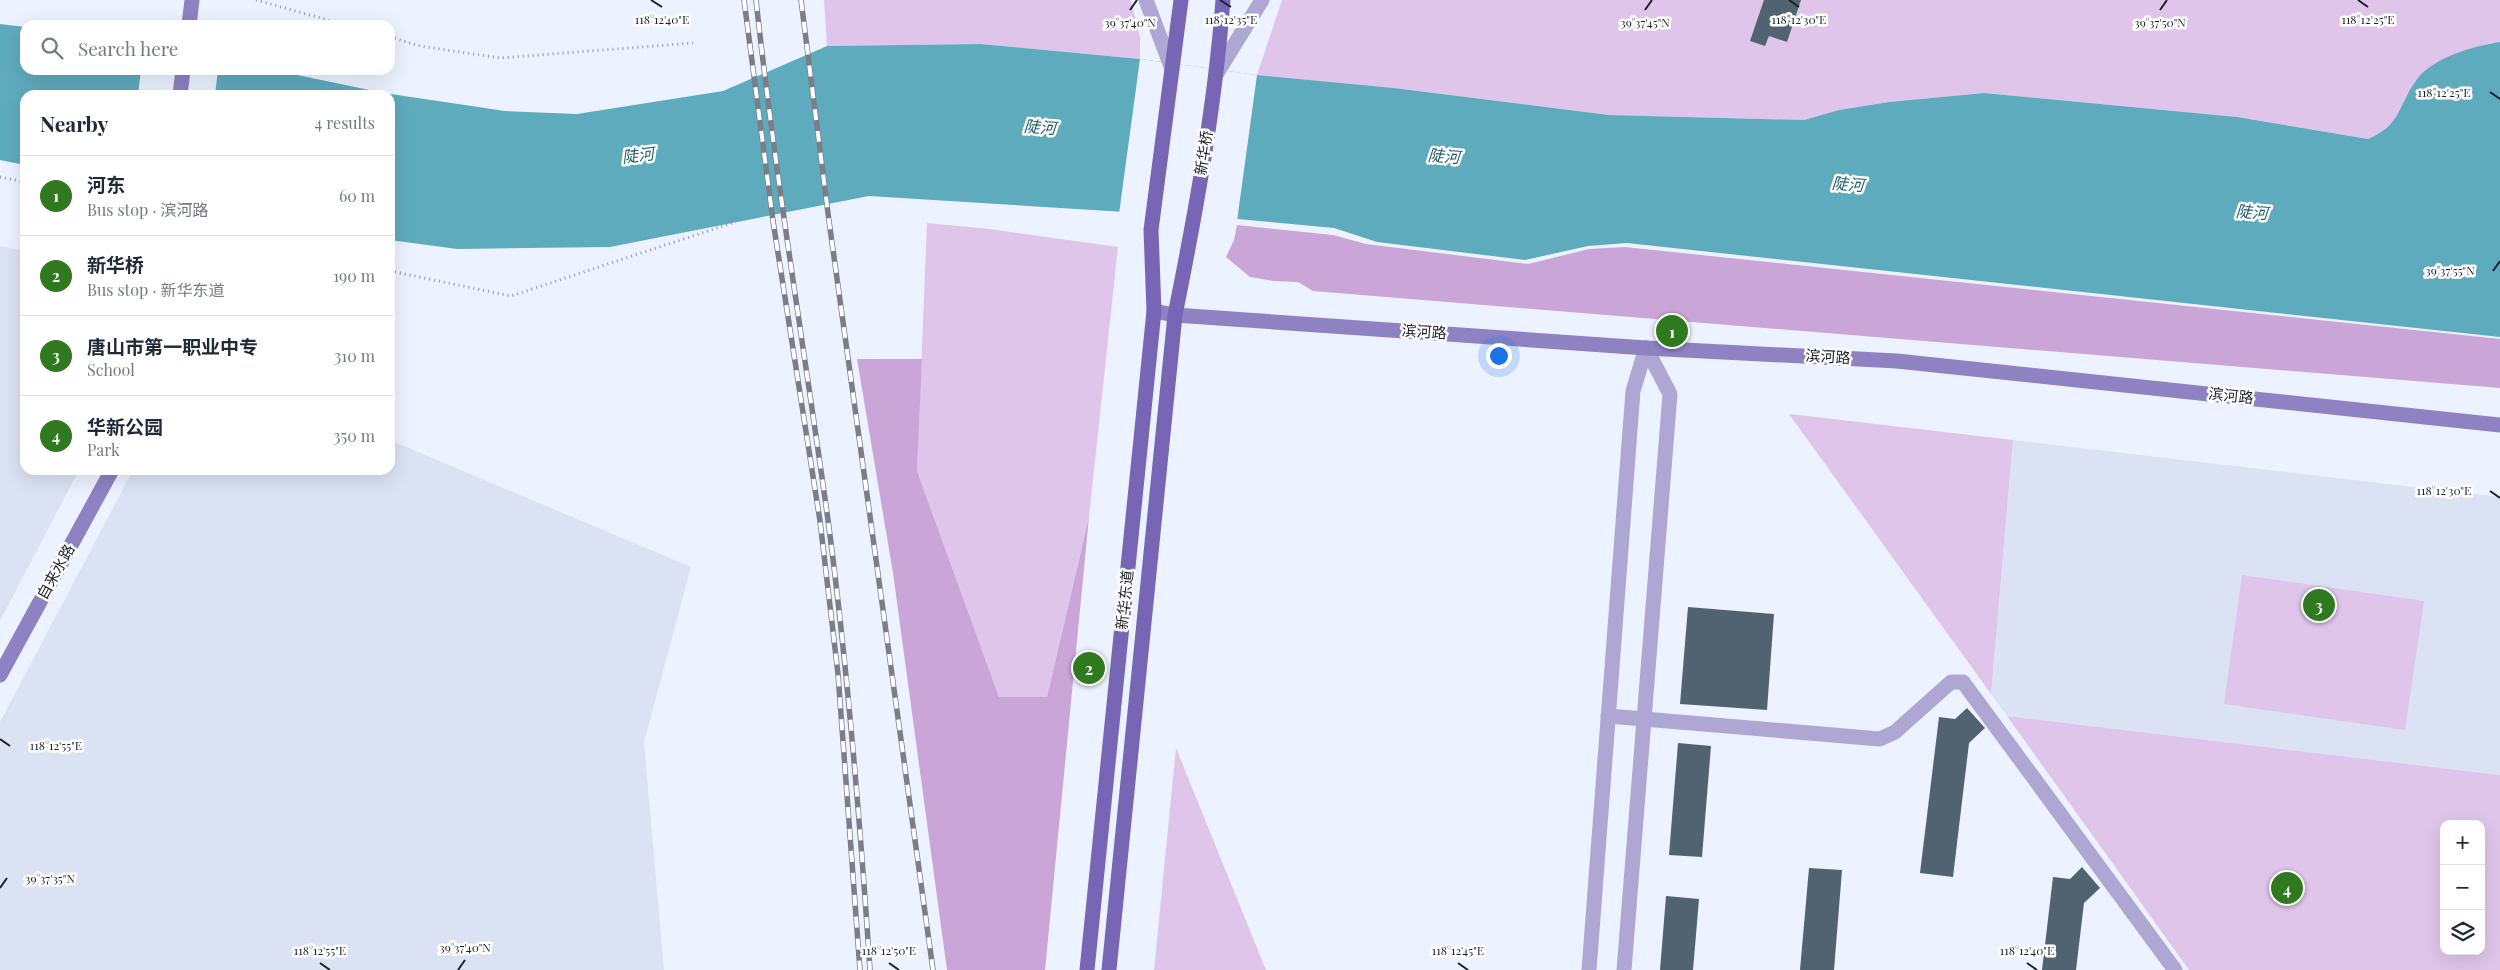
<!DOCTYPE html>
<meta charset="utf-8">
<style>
:root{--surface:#fff;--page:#f2f2f3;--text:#1f2937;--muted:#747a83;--line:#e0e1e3;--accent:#2f791f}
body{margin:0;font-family:"Playfair Display","Noto Sans SC",serif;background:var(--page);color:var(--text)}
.controls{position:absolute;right:15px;bottom:15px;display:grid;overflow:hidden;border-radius:10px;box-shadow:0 5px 20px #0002}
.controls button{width:45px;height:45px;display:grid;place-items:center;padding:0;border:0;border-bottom:1px solid var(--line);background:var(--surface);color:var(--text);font:25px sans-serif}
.you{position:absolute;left:1498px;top:355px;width:18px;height:18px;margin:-12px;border:4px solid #fff;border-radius:50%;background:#1a73e8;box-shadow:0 0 0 8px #1a73e833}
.badge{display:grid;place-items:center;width:32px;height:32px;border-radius:50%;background:var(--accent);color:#fff;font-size:16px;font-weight:700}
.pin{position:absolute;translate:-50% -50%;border:2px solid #fff;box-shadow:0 1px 5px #0006}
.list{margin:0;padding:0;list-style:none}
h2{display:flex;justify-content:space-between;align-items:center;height:65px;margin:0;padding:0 20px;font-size:21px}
h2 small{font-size:16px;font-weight:400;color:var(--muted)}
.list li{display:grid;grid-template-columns:32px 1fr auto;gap:15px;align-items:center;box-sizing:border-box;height:80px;padding:0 20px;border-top:1px solid var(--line)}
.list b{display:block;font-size:19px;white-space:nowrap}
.list p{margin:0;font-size:16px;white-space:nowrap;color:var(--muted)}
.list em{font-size:16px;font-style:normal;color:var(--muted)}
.icon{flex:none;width:28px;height:28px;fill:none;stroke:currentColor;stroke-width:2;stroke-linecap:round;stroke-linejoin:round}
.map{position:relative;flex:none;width:2500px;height:970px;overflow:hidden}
.search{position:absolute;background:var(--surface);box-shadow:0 5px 20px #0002;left:20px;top:20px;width:375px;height:55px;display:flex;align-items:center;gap:12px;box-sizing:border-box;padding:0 18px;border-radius:15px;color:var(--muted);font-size:19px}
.panel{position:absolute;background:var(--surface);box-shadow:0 5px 20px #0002;left:20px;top:90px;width:375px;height:385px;border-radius:15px}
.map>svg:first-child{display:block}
.built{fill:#dbe2f3}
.green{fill:#e0c5ea;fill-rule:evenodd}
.forest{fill:#caa5d7}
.water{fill:#5fabbe}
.pier{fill:#ecf2ff}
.building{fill:#516370}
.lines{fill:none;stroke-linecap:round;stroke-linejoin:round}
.path{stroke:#90959f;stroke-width:3;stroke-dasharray:1 4;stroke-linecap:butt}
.street{stroke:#aea7d3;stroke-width:15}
.secondary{stroke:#8e82c2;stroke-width:15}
.primary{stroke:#7766b5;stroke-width:15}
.rail-casing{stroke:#797e88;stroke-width:5.5}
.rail{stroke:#fff;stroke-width:4;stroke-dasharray:11;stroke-linecap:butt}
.ticks{fill:none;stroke:#1c2027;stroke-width:2}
.labels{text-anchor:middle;stroke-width:5;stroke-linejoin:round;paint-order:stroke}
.street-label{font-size:15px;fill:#1c2027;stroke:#fff}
.water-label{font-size:16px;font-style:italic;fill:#22606e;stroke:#fff}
.ticks-label{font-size:12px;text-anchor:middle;fill:#1c2027;stroke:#fff;stroke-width:5;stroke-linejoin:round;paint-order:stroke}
</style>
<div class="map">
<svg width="2500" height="970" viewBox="0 0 2500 970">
<rect width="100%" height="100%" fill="#ecf2ff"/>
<g class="built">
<path d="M0,246L25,251V470H79L0,621Z"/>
<path d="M390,440L691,567L644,742L664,970H0V722L133,470H390Z"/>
<path d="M2013,440L2500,497V775L2007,716L1991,694Z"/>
</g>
<g class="green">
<path d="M824,0H1131L1140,37V59L981,44L827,46Z"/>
<path d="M1282,0H2500V42L2483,45L2415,81L2397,118L2382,133L2368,139L2237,117L1984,93L1889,102L1839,110L1804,120L1609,115L1394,88L1257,75Z"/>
<path d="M927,223L990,229L1118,247L1089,517L1047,697H999L917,471Z"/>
<path d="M1790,414L2013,440L1991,694L1789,414Z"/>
<path d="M2242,575L2424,601L2405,730L2224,704Z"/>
<path d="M2007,716L2500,775V970H2189ZM2444,824H2481V951H2444Z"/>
<path d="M1176,748L1266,970H1154Z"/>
</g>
<g class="forest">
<path d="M1237,225L1333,235L1366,244L1528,264L1589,249L1625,247L2500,339V388L1313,291L1298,282L1273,281L1250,277L1226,257L1234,240Z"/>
<path d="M857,359H922L917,471L999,697H1047L1089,517L1045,970H947L893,573Z"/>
</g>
<path class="water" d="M0,24L25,27V70H273L384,93L505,111L577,114L723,91L827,46L981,44L1140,59L1257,75L1394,88L1609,115L1804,120L1839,110L1889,102L1984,93L2237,117L2368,139C2400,126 2398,107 2415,82C2430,58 2474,46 2500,42V337L1627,243L1588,246L1525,260L1377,242L1334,228L1238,219L869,196L610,247L457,249L390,240V95H25V165L0,160Z"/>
<g class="pier">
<path d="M1140,59L1257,75L1237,221L1119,214Z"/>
<path d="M141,70H218L215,95H138Z"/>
</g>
<g class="building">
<path d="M1764,0H1801L1787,42L1769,36L1765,46L1750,41Z"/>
<path d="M1688,607L1774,614L1767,710L1680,704Z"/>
<path d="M1967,708L1985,728L1969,743L1953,877L1920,873L1939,717L1955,719Z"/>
<path d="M1678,743L1711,746L1702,857L1669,855Z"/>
<path d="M2082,867L2100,888L2084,903L2076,970H2042L2053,877L2070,879Z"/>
<path d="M1809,868L1842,870L1834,970H1800Z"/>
<path d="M1666,896L1699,899L1693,970H1660Z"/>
</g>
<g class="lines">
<g class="path">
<path d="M256,0L346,25"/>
<path d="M390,37L420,46L500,58L693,43"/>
<path d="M0,177L25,182"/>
<path d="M390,271L511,296L735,222"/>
</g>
<g class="street">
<path d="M1146,0L1172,69"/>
<path d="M1217,73L1262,0"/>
<path d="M1608,716L1880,739L1895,732L1951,682H1963L2175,970"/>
<path d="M1589,970L1633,391L1646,348"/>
<path d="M1624,970L1670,394L1646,348"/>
</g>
<g class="secondary">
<path d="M189,25L192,0"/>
<path d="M180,95L183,70"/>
<path d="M1154,311L1175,315L1646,348L1897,361L2500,425"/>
<path d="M0,675L112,470"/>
</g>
<g class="primary">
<path d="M1087,970L1154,311L1151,230L1181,0"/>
<path d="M1109,970L1175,315C1196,211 1215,106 1223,0"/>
</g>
<defs>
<g id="rail">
<path d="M744,0L773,221L820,521L838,674L860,970"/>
<path d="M756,0C775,174 804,347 828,520C848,670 860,820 870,970"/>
<path d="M801,0L829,221L933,970"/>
</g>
</defs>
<use href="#rail" class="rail-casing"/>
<use href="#rail" class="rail"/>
</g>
<path class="ticks" d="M651,0L662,7M1220,0L1231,7M1789,0L1799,7M2358,0L2368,7M1130,10L1137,0M1645,10L1652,0M2160,10L2167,0M2490,92L2500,99M2493,271L2500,261M2490,491L2500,498M0,739L10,746M0,888L7,878M320,963L330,970M889,963L899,970M1458,963L1468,970M2027,963L2037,970M458,970L465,960"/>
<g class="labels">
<g class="street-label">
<text transform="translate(1204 153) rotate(-81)" y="5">新华桥</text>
<text transform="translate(1424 332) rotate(4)" y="5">滨河路</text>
<text transform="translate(1828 357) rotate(3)" y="5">滨河路</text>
<text transform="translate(2231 396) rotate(6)" y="5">滨河路</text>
<text transform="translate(56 572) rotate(-61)" y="5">自来水路</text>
<text transform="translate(1125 600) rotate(-84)" y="5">新华东道</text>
</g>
<g class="water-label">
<text transform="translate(1040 127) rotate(4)" y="6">陡河</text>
<text transform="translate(638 155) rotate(-7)" y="6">陡河</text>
<text transform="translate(1444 156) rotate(4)" y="6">陡河</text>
<text transform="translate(1848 184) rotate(4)" y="6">陡河</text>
<text transform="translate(2252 212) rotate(4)" y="6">陡河</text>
</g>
</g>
<g class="ticks-label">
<text x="662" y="24">118°12'40"E</text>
<text x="1231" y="24">118°12'35"E</text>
<text x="1799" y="24">118°12'30"E</text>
<text x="2368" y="24">118°12'25"E</text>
<text x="1130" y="27">39°37'40"N</text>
<text x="1645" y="27">39°37'45"N</text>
<text x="2160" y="27">39°37'50"N</text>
<text x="2444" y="97">118°12'25"E</text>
<text x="2450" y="275">39°37'55"N</text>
<text x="2444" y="495">118°12'30"E</text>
<text x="56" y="750">118°12'55"E</text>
<text x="50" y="883">39°37'35"N</text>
<text x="465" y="952">39°37'40"N</text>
<text x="320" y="955">118°12'55"E</text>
<text x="889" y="955">118°12'50"E</text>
<text x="1458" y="955">118°12'45"E</text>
<text x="2027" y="955">118°12'40"E</text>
</g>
</svg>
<div class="controls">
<button>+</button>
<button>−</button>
<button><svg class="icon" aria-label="layers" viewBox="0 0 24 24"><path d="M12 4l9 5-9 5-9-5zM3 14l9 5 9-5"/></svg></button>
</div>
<div class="you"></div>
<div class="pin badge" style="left:1672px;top:331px">1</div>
<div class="pin badge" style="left:1089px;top:668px">2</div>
<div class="pin badge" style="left:2319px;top:605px">3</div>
<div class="pin badge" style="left:2287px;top:888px">4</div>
<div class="search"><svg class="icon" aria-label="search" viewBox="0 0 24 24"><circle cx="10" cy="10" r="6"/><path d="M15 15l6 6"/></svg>Search here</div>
<section class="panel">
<h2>Nearby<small>4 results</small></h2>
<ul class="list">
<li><span class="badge">1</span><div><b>河东</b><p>Bus stop · 滨河路</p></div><em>60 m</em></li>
<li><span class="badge">2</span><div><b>新华桥</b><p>Bus stop · 新华东道</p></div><em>190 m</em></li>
<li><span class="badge">3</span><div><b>唐山市第一职业中专</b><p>School</p></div><em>310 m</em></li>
<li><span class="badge">4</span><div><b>华新公园</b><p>Park</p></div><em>350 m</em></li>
</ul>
</section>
</div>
